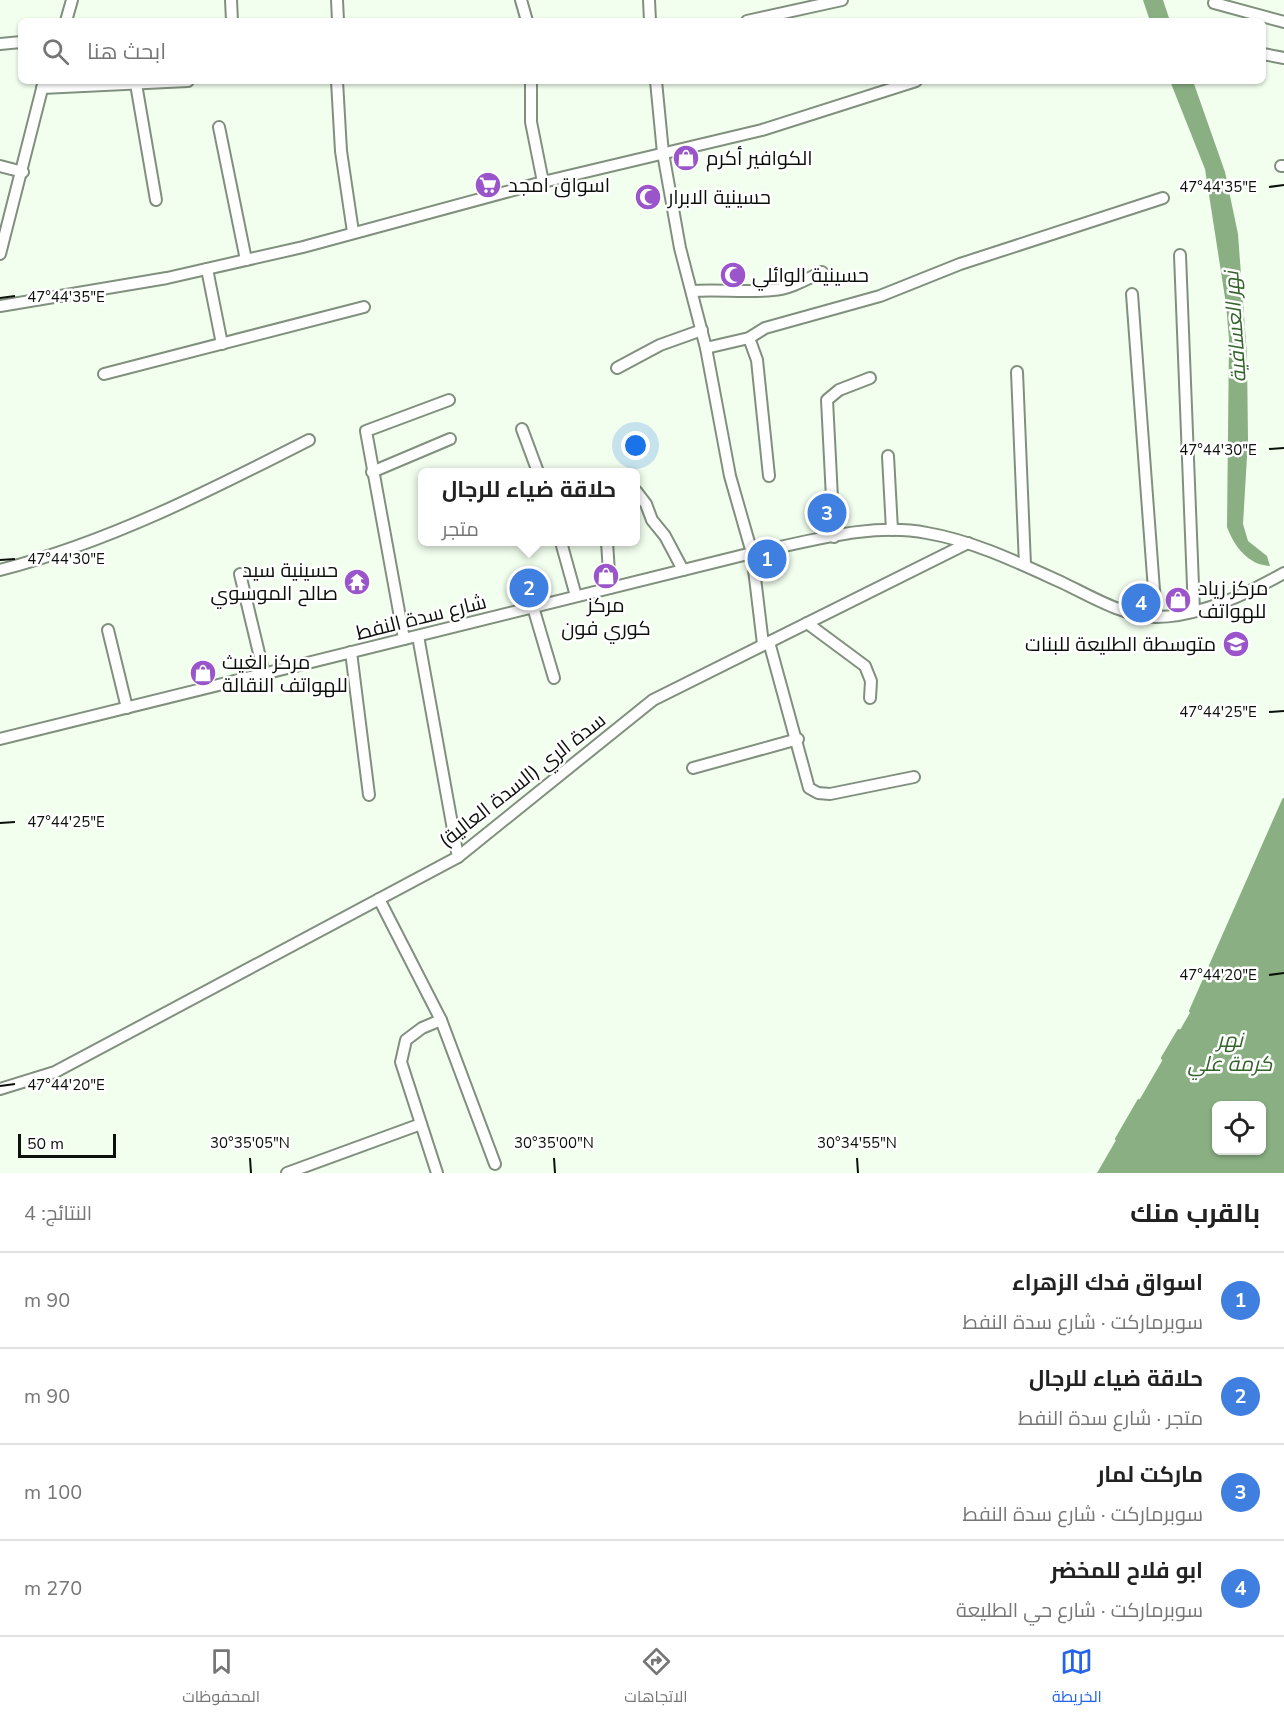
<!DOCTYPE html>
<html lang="ar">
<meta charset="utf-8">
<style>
:root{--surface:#fff;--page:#f6f6f6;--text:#222;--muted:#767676;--line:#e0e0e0;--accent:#2563eb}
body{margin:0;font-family:"Nunito Sans",Cairo,sans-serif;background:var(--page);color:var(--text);direction:rtl}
.controls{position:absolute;right:18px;bottom:18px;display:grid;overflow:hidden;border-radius:9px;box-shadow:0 2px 4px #0004}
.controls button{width:54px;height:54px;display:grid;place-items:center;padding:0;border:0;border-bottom:2px solid var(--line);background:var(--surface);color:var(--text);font:30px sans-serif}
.scale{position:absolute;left:18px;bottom:15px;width:98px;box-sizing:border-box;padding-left:6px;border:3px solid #0b100a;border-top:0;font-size:16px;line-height:21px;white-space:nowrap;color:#0b100a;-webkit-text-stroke:4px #fff;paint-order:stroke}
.you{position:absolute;left:636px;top:446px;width:21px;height:21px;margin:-15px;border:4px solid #fff;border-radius:50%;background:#1a73e8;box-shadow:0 0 0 9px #1a73e833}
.badge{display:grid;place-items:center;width:39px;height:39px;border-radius:50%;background:var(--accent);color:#fff;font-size:20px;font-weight:700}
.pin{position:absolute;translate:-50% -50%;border:3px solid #fff;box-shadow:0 2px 6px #0006}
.popup{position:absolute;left:418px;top:468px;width:222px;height:78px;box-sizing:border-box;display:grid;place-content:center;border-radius:9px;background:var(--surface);filter:drop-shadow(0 2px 4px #0005);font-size:20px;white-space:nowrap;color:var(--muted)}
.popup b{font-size:22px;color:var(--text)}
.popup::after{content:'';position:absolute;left:50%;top:100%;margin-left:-12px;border:12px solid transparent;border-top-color:var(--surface)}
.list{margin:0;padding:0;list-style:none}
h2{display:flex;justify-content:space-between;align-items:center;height:78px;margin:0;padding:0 24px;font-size:26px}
h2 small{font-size:20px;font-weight:400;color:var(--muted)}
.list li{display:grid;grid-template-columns:39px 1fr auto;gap:18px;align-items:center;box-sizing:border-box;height:96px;padding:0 24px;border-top:2px solid var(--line)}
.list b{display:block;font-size:22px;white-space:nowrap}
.list p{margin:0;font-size:20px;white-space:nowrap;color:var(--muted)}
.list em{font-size:20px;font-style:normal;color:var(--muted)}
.icon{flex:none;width:33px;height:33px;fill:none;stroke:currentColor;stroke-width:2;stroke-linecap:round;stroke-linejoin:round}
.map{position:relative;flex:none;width:1284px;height:1173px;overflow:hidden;direction:ltr}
.search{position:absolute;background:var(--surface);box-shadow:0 2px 4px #0004;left:18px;right:18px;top:18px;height:66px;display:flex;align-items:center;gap:15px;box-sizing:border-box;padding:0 21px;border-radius:9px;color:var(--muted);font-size:22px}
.sheet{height:462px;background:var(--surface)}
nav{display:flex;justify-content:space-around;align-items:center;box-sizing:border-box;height:84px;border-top:2px solid var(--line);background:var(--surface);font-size:16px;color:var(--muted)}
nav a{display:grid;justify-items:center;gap:3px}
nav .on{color:var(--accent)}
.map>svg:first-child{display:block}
.water{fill:#8aaf83;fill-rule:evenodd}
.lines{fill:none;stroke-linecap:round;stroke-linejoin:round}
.stream{stroke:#8aaf83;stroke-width:4}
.street-casing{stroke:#81907e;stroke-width:14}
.street{stroke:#fff;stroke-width:10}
.ticks{fill:none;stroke:#0b100a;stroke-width:2}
.labels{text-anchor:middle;stroke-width:5;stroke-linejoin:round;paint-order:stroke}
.poi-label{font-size:20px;fill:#0b100a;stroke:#fff;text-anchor:start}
.street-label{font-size:20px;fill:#0b100a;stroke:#fff}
.water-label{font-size:21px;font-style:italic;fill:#33652b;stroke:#fff}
.ticks-label{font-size:15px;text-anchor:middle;fill:#0b100a;stroke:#fff;stroke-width:5;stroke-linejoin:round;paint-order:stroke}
</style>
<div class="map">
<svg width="1284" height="1173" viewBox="0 0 1284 1173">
<rect width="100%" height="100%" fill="#f2ffef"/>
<g class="water">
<path d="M1143,0H1163L1170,21H1150Z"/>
<path d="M1170,81H1193L1225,172L1238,234L1247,356L1248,440L1243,524L1248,541L1267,556L1270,566C1248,565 1234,546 1227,527L1229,339L1226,304L1205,169Z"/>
<path d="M1284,800V1173H1097L1191,1011ZM1216,1106H1262V1150H1216Z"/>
</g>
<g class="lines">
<g class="stream">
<path d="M1191,1011L1284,800"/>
<path d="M1163,1058L1179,1031"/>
<path d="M1117,1139L1139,1101"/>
</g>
<defs>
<g id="street">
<path d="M231,0L232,21"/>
<path d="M337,0L338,21"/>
<path d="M521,0L527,21"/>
<path d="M649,0L650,21"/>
<path d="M1214,3L1284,22"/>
<path d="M66,21L72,0"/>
<path d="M747,21L842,0"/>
<path d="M0,44L21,42"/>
<path d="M1263,54L1284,58"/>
<path d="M337,81L341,151L353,232"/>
<path d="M531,81V122L543,182"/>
<path d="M656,81L663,153L680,248L706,348L730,476L752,553L763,644"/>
<path d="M136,84L156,200"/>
<path d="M42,88L188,81"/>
<path d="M219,127L246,260"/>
<path d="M0,166L23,172"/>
<path d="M1281,166H1284"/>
<path d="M0,254L44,81"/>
<path d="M1180,255L1194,611"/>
<path d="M207,269L222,344"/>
<path d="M692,291C719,289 746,293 773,290C790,289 807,279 822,272"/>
<path d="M1132,294L1156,617"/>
<path d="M0,306L167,278L303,247L543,182L762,130L916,81"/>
<path d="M749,338L757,360L769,476"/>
<path d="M706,348L749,338L765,328L880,296L960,264L1163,198"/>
<path d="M617,368L660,345L702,330"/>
<path d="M1017,372L1025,565"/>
<path d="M104,374L364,307"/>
<path d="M522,429L538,472"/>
<path d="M888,456L892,530"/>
<path d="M372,472L450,439"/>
<path d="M636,491L646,504L652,520L665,536L683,570"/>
<path d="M834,537L827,400L839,390L870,378"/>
<path d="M561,542L576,596"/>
<path d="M607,542L610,588"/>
<path d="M0,570C109,542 209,491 309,440"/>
<path d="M240,574L264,674"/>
<path d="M533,607L554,678"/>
<path d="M807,623L865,666L871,681L870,698"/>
<path d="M108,630L127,708"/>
<path d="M418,636L458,857"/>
<path d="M404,639L366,431L449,400"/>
<path d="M769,642L809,788L818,793L830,794L914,777"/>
<path d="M351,652L369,795"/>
<path d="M0,739L752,553C808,542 870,522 927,533C974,541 1019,563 1063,583C1092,597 1123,616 1156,617C1199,617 1247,594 1284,573"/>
<path d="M693,768L798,739"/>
<path d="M379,899L441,1020L495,1164"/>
<path d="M0,1089L55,1072L458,857L653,700L968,543"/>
<path d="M287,1173L421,1124"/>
<path d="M437,1173L401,1062L406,1040L422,1028L441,1020"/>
</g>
</defs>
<use href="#street" class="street-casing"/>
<use href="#street" class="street"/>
</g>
<path class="ticks" d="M1269,187L1284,185M0,298L15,296M1269,449L1284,448M0,560L15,559M1269,712L1284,711M0,823L15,822M1269,975L1284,973M0,1086L15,1084M250,1158L251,1173M554,1158L555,1173M857,1158L858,1173"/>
<defs>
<symbol id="shop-disc" viewBox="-11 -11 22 22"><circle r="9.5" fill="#9b55ca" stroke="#fff"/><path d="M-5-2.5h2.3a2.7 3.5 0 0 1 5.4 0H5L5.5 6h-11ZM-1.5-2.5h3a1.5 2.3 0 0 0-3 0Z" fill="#fff"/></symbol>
<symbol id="supermarket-disc" viewBox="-11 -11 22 22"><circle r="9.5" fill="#9b55ca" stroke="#fff"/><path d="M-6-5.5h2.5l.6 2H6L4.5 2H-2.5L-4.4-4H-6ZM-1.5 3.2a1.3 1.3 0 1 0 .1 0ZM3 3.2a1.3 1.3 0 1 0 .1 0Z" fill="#fff"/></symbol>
<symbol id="mosque-disc" viewBox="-11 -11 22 22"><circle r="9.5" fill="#9b55ca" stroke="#fff"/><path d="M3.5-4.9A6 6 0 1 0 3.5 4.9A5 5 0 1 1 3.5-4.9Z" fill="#fff"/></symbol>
<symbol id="temple-disc" viewBox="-11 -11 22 22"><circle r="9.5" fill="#9b55ca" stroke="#fff"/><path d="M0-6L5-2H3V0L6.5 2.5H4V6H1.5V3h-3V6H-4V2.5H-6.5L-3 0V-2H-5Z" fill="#fff"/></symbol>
<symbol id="school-disc" viewBox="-11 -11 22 22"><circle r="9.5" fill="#9b55ca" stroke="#fff"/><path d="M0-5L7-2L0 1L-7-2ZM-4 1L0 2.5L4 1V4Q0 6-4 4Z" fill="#fff"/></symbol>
</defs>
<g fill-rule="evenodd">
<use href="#shop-disc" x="671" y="143" width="30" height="30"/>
<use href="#supermarket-disc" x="473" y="170" width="30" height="30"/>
<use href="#mosque-disc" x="633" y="182" width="30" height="30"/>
<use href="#mosque-disc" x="718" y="260" width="30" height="30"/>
<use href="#shop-disc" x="591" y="561" width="30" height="30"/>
<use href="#temple-disc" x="342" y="567" width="30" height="30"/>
<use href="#shop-disc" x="1163" y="585" width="30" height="30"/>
<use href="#school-disc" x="1221" y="629" width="30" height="30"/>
<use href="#shop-disc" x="188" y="658" width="30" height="30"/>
</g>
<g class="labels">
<g class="poi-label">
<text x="706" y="165">الكوافير أكرم</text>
<text x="508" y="192">اسواق امجد</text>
<text x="668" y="204">حسينية الابرار</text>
<text x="752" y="282">حسينية الوائلي</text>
<text x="338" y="577" text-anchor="end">حسينية سيد<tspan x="338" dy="23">صالح الموسوي</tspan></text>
<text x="1198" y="595">مركز زياد<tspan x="1198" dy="23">للهواتف</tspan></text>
<text x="606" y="612" text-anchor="middle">مركز<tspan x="606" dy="23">كوري فون</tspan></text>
<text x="1216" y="651" text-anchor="end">متوسطة الطليعة للبنات</text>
<text x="222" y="669">مركز الغيث<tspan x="222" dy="23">للهواتف النقالة</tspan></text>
</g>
<g class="street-label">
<text transform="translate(421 617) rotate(-14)" y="7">شارع سدة النفط</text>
<text transform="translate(522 780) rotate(-38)" y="7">سدة الري (السدة العالية)</text>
</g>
<g class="water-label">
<text transform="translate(1235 327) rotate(-94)" y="7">نهر العسافية</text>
<text x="1230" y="1047">نهر<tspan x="1230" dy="24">كرمة علي</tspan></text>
</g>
</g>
<g class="ticks-label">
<text x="1218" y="192">47°44'35"E</text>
<text x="66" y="302">47°44'35"E</text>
<text x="1218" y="455">47°44'30"E</text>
<text x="66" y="564">47°44'30"E</text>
<text x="1218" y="717">47°44'25"E</text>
<text x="66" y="827">47°44'25"E</text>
<text x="1218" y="980">47°44'20"E</text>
<text x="66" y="1090">47°44'20"E</text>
<text x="250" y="1148">30°35'05"N</text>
<text x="554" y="1148">30°35'00"N</text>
<text x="857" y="1148">30°34'55"N</text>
</g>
</svg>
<div class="controls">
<button><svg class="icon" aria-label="locate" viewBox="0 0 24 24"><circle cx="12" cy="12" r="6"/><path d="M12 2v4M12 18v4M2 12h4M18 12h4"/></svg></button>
</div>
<div class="scale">50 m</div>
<div class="you"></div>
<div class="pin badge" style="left:767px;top:559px;background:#3f7fe0">1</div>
<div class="pin badge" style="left:529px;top:588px;background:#3f7fe0">2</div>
<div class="popup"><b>حلاقة ضياء للرجال</b>متجر</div>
<div class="pin badge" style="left:827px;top:513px;background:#3f7fe0">3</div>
<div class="pin badge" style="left:1141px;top:603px;background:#3f7fe0">4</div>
<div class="search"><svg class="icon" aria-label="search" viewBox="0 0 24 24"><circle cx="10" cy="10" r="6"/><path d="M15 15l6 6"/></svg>ابحث هنا</div>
</div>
<section class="sheet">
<h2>بالقرب منك<small>النتائج: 4</small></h2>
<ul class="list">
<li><span class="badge" style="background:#3f7fe0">1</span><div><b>اسواق فدك الزهراء</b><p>سوبرماركت · شارع سدة النفط</p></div><em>90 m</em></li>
<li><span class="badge" style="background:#3f7fe0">2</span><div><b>حلاقة ضياء للرجال</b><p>متجر · شارع سدة النفط</p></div><em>90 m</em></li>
<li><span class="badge" style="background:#3f7fe0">3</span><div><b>ماركت لمار</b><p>سوبرماركت · شارع سدة النفط</p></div><em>100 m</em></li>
<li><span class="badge" style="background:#3f7fe0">4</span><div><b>ابو فلاح للمخضر</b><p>سوبرماركت · شارع حي الطليعة</p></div><em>270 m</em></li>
</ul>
</section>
<nav>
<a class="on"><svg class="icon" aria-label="map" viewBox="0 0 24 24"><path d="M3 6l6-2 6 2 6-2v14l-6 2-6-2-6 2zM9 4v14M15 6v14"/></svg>الخريطة</a>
<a><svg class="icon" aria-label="directions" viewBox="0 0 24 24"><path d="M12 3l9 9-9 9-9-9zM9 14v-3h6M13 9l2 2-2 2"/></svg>الاتجاهات</a>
<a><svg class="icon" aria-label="saved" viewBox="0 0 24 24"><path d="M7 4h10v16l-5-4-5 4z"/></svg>المحفوظات</a>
</nav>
